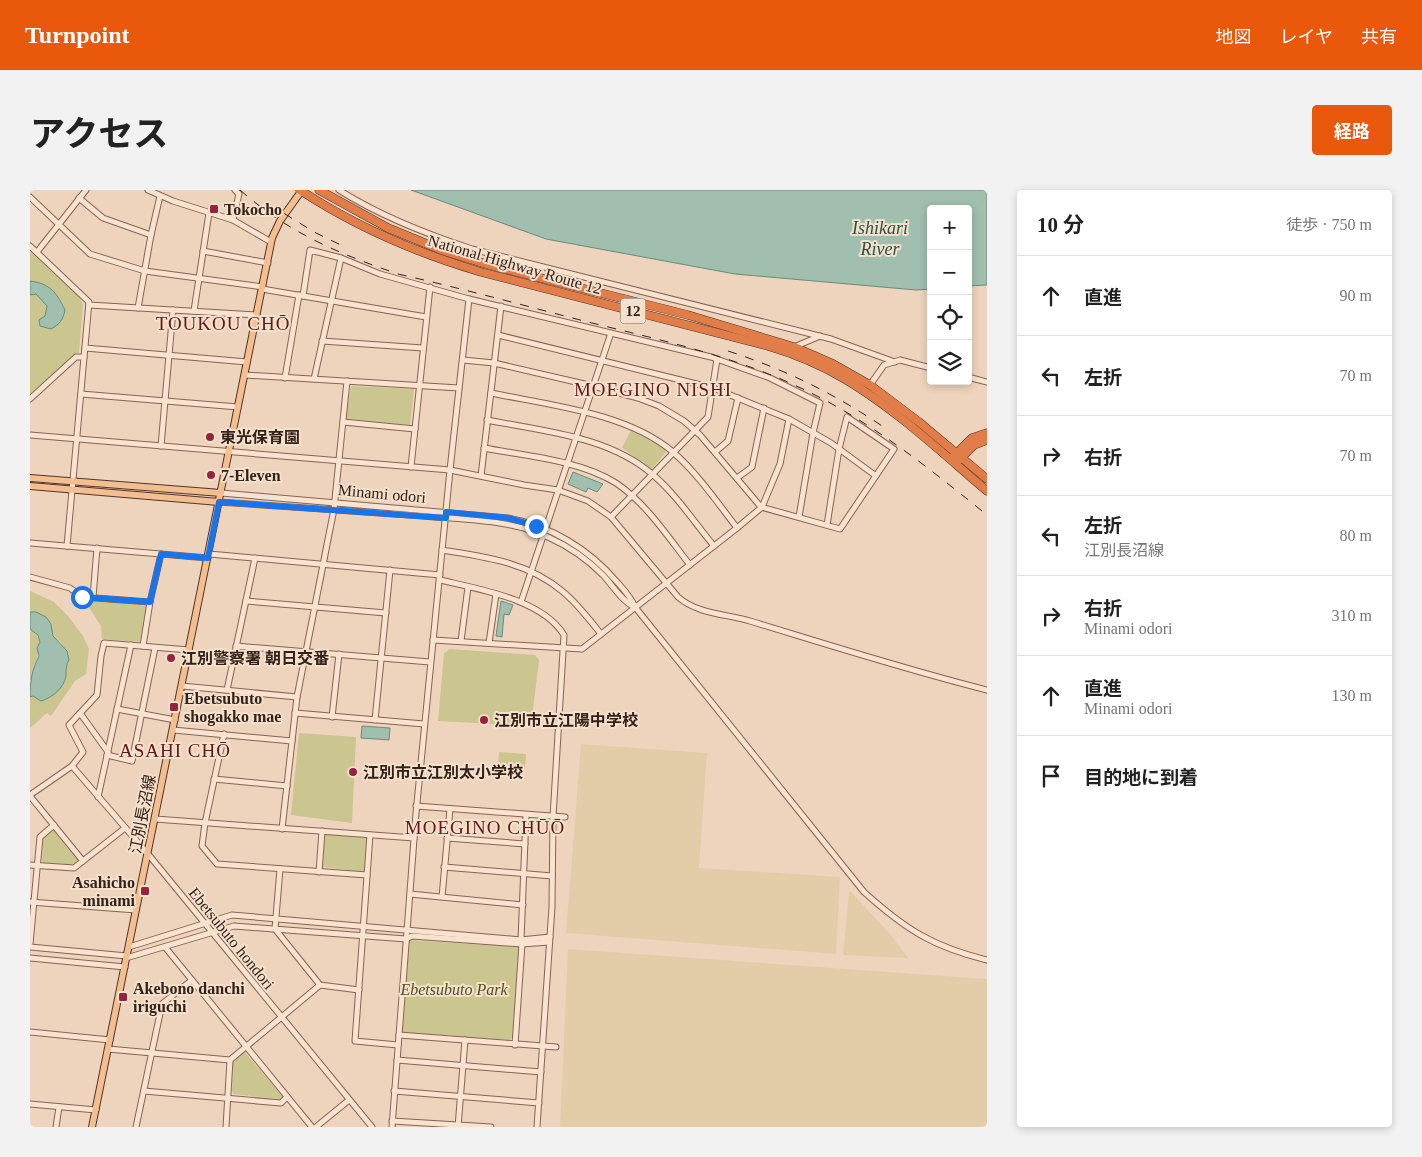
<!DOCTYPE html>
<html lang="ja">
<meta charset="utf-8">
<style>
:root{--surface:#fff;--page:#f2f2f2;--text:#222;--muted:#767676;--line:#e0e0e0;--accent:#ea580c}
body{margin:0;font-family:"Times New Roman","Noto Sans JP",serif;background:var(--page);color:var(--text)}
.controls{position:absolute;right:15px;top:15px;display:grid;overflow:hidden;border-radius:5px;box-shadow:0 2px 8px #0003}
.controls button{width:45px;height:45px;display:grid;place-items:center;padding:0;border:0;border-bottom:1px solid var(--line);background:var(--surface);color:var(--text);font:25px sans-serif}
.stop{position:absolute;width:15px;height:15px;margin:-11px;border:4px solid #1a73e8;border-radius:50%;background:#fff}
.stop.end{background:#1a73e8;border-color:#fff;box-shadow:0 1px 5px #0008}
.list{margin:0;padding:0;list-style:none}
h2{display:flex;justify-content:space-between;align-items:center;height:65px;margin:0;padding:0 20px;font-size:21px}
h2 small{font-size:16px;font-weight:400;color:var(--muted)}
.list li{display:grid;grid-template-columns:32px 1fr auto;gap:15px;align-items:center;box-sizing:border-box;height:80px;padding:0 20px;border-top:1px solid var(--line)}
.list b{display:block;font-size:19px;white-space:nowrap}
.list p{margin:0;font-size:16px;white-space:nowrap;color:var(--muted)}
.list em{font-size:16px;font-style:normal;color:var(--muted)}
.icon{flex:none;width:28px;height:28px;fill:none;stroke:currentColor;stroke-width:2;stroke-linecap:round;stroke-linejoin:round}
.map{position:relative;flex:none;width:957px;height:937px;overflow:hidden;border-radius:5px}
header{display:flex;align-items:center;gap:30px;box-sizing:border-box;height:70px;padding:0 25px;background:var(--accent);color:#fff}
header strong{font-size:24px}
nav{display:flex;gap:28px;margin-inline-start:auto;font-size:18px}
.intro{display:flex;align-items:center;justify-content:space-between;box-sizing:border-box;height:120px;padding:0 30px}
h1{margin:0;font-size:35px}
.button{padding:12px 22px;border-radius:5px;background:var(--accent);color:#fff;font-size:18px;font-weight:700}
main{display:flex;gap:30px;padding:0 30px}
aside{flex:1;background:var(--surface);border-radius:5px;box-shadow:0 2px 8px #0003}
.map>svg:first-child{display:block}
.farmland{fill:#e3cda9}
.green{fill:#cbc590}
.water{fill:#a0bfaf;stroke:#688c7b}
.lines{fill:none;stroke-linecap:round;stroke-linejoin:round}
.minor-casing{stroke:#856455;stroke-width:7}
.major-casing{stroke:#52342a;stroke-width:8}
.highway-casing{stroke:#52342a;stroke-width:9}
.minor{stroke:#f9e3ce;stroke-width:5}
.major{stroke:#f3bf91;stroke-width:6}
.highway{stroke:#e07d49;stroke-width:8}
.rail{stroke:#34211a;stroke-width:1;stroke-dasharray:9 9;stroke-linecap:butt}
.route{stroke:#1a73e8;stroke-width:6}
.poi-dot{fill:#94253e;stroke:#f5e0cb;stroke-width:2}
.labels{text-anchor:middle;stroke-width:4;stroke-linejoin:round;paint-order:stroke}
.shield{fill:#f5e0cb;stroke:#6e5a4f;stroke-width:1}
.shield-label{font-size:15px;font-weight:bold;fill:#34211a}
.poi-label{font-size:16px;font-weight:bold;fill:#34211a;stroke:#f5e0cb;text-anchor:start}
.street-label{font-size:16px;fill:#34211a;stroke:#f5e0cb}
.park-label{font-size:16px;font-style:italic;fill:#4f5121;stroke:#f5e0cb}
.water-label{font-size:18px;font-style:italic;fill:#295448;stroke:#f5e0cb}
.quarter-label{font-size:19px;letter-spacing:1px;fill:#61191a;stroke:#f5e0cb}
</style>
<header>
<strong>Turnpoint</strong>
<nav><a>地図</a><a>レイヤ</a><a>共有</a></nav>
</header>
<div class="intro"><h1>アクセス</h1><a class="button">経路</a></div>
<main>
<div class="map">
<svg width="957" height="937" viewBox="0 0 957 937">
<rect width="100%" height="100%" fill="#eed4bc"/>
<g class="farmland">
<path d="M551,554L677,563L669,678L810,687L806,764L536,743Z"/>
<path d="M819,702H821L860,744L878,768L813,765Z"/>
<path d="M538,759L957,789V937H530Z"/>
</g>
<g class="green">
<path d="M0,61L50,108L53,115L49,162L0,204Z"/>
<path d="M321,196L384,199L380,235L316,229Z"/>
<path d="M601,240L620,249L636,260V262L622,279L592,258Z"/>
<path d="M0,401L24,412L38,426L53,446L59,459L56,484L45,491L21,526L17,523L0,538V507L35,488C36,478 38,461 31,453C28,449 25,449 23,444C19,435 21,430 11,425C6,423 6,422 0,422Z"/>
<path d="M53,408L117,416L110,452L72,449L71,436Z"/>
<path d="M0,439C16,449 9,462 4,476C2,481 3,487 0,492Z"/>
<path d="M419,459L505,465L509,470L501,536L408,531L414,464Z"/>
<path d="M269,543L326,547L322,633L261,625Z"/>
<path d="M469,562L496,564L495,579L468,577Z"/>
<path d="M23,639L49,670L41,675L12,672L13,647Z"/>
<path d="M295,644L338,648L335,682L292,677Z"/>
<path d="M379,750L489,757L482,848L479,850L371,842Z"/>
<path d="M214,861L253,907L250,909L204,904L202,902L203,870Z"/>
</g>
<g class="water">
<path d="M381,0H957V95L938,96V19H901V99L886,100L705,84L516,49Z"/>
<path d="M0,91C21,94 26,102 35,120C33,130 30,134 21,139L10,136L9,130L15,126L17,116L6,104L0,105Z"/>
<path d="M543,282L573,294L567,302L558,298L556,302L538,294Z"/>
<path d="M471,411L483,415L479,425L474,424L472,447L466,446Z"/>
<path d="M0,422H6L16,427L21,434L23,446L37,461L39,470C36,475 36,480 36,486C34,498 22,508 11,511L3,506L0,507C0,492 2,479 9,466L7,458L10,452L8,445L0,439Z"/>
<path d="M332,536L360,538L359,550L331,548Z"/>
</g>
<g class="lines">
<defs>
<g id="minor">
<path d="M118,0L143,11L203,30L241,52"/>
<path d="M309,0C350,26 396,44 442,59L801,149L865,172"/>
<path d="M0,7L60,64L115,81L233,97"/>
<path d="M49,8L73,28L121,45"/>
<path d="M203,30L209,4L205,0"/>
<path d="M0,56L59,112L37,356"/>
<path d="M173,61L238,73"/>
<path d="M7,62L56,0"/>
<path d="M232,99L396,127"/>
<path d="M273,106L280,60L311,68L350,84L439,109L681,167L740,188L790,213L783,243L769,327"/>
<path d="M59,115L227,125"/>
<path d="M108,118L121,45L130,6"/>
<path d="M164,121L179,23"/>
<path d="M468,145L683,198L759,229L801,253L846,286"/>
<path d="M292,151L393,158"/>
<path d="M764,157L790,146"/>
<path d="M55,158L217,172"/>
<path d="M433,170L464,173L563,196L608,208L629,216L654,231L670,245L731,317L810,339L864,259L817,227L809,259L797,335"/>
<path d="M215,185L429,198"/>
<path d="M938,187L957,192"/>
<path d="M255,188L269,105"/>
<path d="M284,189L311,68"/>
<path d="M840,195L854,175L870,170L901,178"/>
<path d="M461,203C519,215 598,223 643,262C668,284 687,312 707,338"/>
<path d="M51,204L208,217"/>
<path d="M0,209L46,167H54"/>
<path d="M457,230C512,241 578,246 622,284C646,304 664,332 684,356"/>
<path d="M313,232L385,239"/>
<path d="M0,245L420,280L494,295L528,300L558,311L581,327L648,407C667,424 697,424 720,431C799,455 877,480 957,500"/>
<path d="M131,256L143,120"/>
<path d="M454,258C496,266 549,270 586,293C616,313 638,347 660,375"/>
<path d="M685,262L698,251L708,208"/>
<path d="M381,277L400,97"/>
<path d="M451,286L471,116"/>
<path d="M707,288L722,277L734,218"/>
<path d="M191,303L478,328C521,336 559,359 587,392C594,400 601,407 605,417L834,702C875,739 903,757 957,770"/>
<path d="M189,312C257,316 325,321 394,326C436,330 481,329 520,348C540,357 558,370 573,385C583,396 591,410 604,417"/>
<path d="M581,327L678,227L687,169"/>
<path d="M0,353L178,368"/>
<path d="M412,360C455,367 498,372 532,401C547,413 559,429 571,444"/>
<path d="M179,364L410,385"/>
<path d="M0,387L40,398L52,407L120,412"/>
<path d="M410,390C448,399 512,409 534,445L523,627L522,717L507,937"/>
<path d="M63,407L67,358"/>
<path d="M216,411L356,423"/>
<path d="M491,412L581,143"/>
<path d="M403,450L552,459L707,338L732,317L750,274L759,229"/>
<path d="M431,451L438,397"/>
<path d="M459,453L466,404"/>
<path d="M113,456L120,412L131,364"/>
<path d="M206,456L400,472"/>
<path d="M152,496L267,507"/>
<path d="M197,500L225,368"/>
<path d="M87,519L145,530"/>
<path d="M50,523L78,562"/>
<path d="M265,523L394,534"/>
<path d="M302,527L309,464"/>
<path d="M345,530L360,380"/>
<path d="M143,540L262,551"/>
<path d="M194,544L175,633L172,656L187,674L337,685"/>
<path d="M77,565L102,571L125,458"/>
<path d="M42,576L118,664L342,937"/>
<path d="M184,589L257,596"/>
<path d="M0,605L42,576L53,562L39,535L67,505L71,466L74,453L159,460"/>
<path d="M0,606L53,671"/>
<path d="M68,607L101,455"/>
<path d="M386,616L535,627"/>
<path d="M125,629L384,648"/>
<path d="M252,639L267,507L304,319L317,191"/>
<path d="M340,645L325,851L368,855"/>
<path d="M417,648L495,654"/>
<path d="M0,675L44,678L95,638"/>
<path d="M414,677L522,686"/>
<path d="M250,679L245,739L290,795L329,800"/>
<path d="M289,682L292,641"/>
<path d="M380,704L493,715"/>
<path d="M412,707L420,619"/>
<path d="M0,712L106,720"/>
<path d="M0,754L10,647L24,635"/>
<path d="M0,757L97,766"/>
<path d="M99,757L202,725L491,750L520,747"/>
<path d="M135,757L282,937"/>
<path d="M0,768L95,777"/>
<path d="M96,768L204,736L376,749L382,746L492,754L519,752"/>
<path d="M0,842L80,850"/>
<path d="M369,845L526,857"/>
<path d="M485,855L492,754L491,750L496,625"/>
<path d="M78,859L200,870L290,795"/>
<path d="M367,870L511,882"/>
<path d="M114,901L251,913L257,907"/>
<path d="M364,901L509,913"/>
<path d="M0,914L66,920"/>
<path d="M362,931L461,937"/>
<path d="M26,937L29,917"/>
<path d="M106,937L132,814L162,790"/>
<path d="M196,937L200,870"/>
<path d="M286,937L319,910"/>
<path d="M362,937L386,623L420,280L439,109"/>
<path d="M428,937L435,850"/>
</g>
<g id="major">
<path d="M0,288L191,303"/>
<path d="M0,296L189,312"/>
<path d="M62,937L242,48L250,31L272,0"/>
</g>
<g id="highway">
<path d="M270,0C326,37 387,63 451,82L738,156C765,164 791,175 815,189C867,220 911,262 957,301"/>
<path d="M289,0L358,38L414,61L456,74L658,125L764,157L803,174L840,195L889,232L957,289"/>
<path d="M923,267L942,248L957,243"/>
<path d="M929,270L944,255L957,250"/>
</g>
</defs>
<use href="#minor" class="minor-casing"/>
<use href="#major" class="major-casing"/>
<use href="#highway" class="highway-casing"/>
<use href="#minor" class="minor"/>
<use href="#major" class="major"/>
<use href="#highway" class="highway"/>
<g class="rail">
<path d="M210,0C259,43 307,63 368,84C430,98 492,115 554,131C630,150 706,166 777,201C843,233 900,279 957,325"/>
<path d="M239,14L284,42L315,57"/>
<path d="M698,161C757,180 807,205 858,240"/>
</g>
</g>
<g class="lines">
<path class="route" d="M52,407L120,412L131,364L178,368L189,312L416,328V322L478,328L506,336"/>
</g>
<g class="poi-dot">
<rect x="179" y="14" width="10" height="10" rx="2.5"/>
<circle cx="180" cy="247" r="5"/>
<circle cx="181" cy="285" r="5"/>
<circle cx="141" cy="468" r="5"/>
<rect x="139" y="512" width="10" height="10" rx="2.5"/>
<circle cx="454" cy="530" r="5"/>
<circle cx="323" cy="582" r="5"/>
<rect x="110" y="696" width="10" height="10" rx="2.5"/>
<rect x="88" y="802" width="10" height="10" rx="2.5"/>
</g>
<g class="labels">
<rect class="shield" x="590.5" y="108.5" width="25" height="25" rx="4"/>
<g class="shield-label">
<text x="603" y="126">12</text>
</g>
<g class="poi-label">
<text x="194" y="25">Tokocho</text>
<text x="190" y="253">東光保育園</text>
<text x="191" y="291">7-Eleven</text>
<text x="151" y="474">江別警察署 朝日交番</text>
<text x="154" y="514">Ebetsubuto<tspan x="154" dy="18">shogakko mae</tspan></text>
<text x="464" y="536">江別市立江陽中学校</text>
<text x="333" y="588">江別市立江別太小学校</text>
<text x="105" y="698" text-anchor="end">Asahicho<tspan x="105" dy="18">minami</tspan></text>
<text x="103" y="804">Akebono danchi<tspan x="103" dy="18">iriguchi</tspan></text>
</g>
<g class="street-label">
<text transform="translate(485 74) rotate(16)" y="6">National Highway Route 12</text>
<text transform="translate(352 303) rotate(5)" y="6">Minami odori</text>
<text transform="translate(112 624) rotate(-79)" y="6">江別長沼線</text>
<text transform="translate(202 748) rotate(51)" y="6">Ebetsubuto hondori</text>
</g>
<g class="park-label">
<text x="424" y="805">Ebetsubuto Park</text>
</g>
<g class="water-label">
<text x="850" y="44">Ishikari<tspan x="850" dy="21">River</tspan></text>
</g>
<g class="quarter-label">
<text x="193" y="140">TOUKOU CHŌ</text>
<text x="623" y="206">MOEGINO NISHI</text>
<text x="145" y="567">ASAHI CHŌ</text>
<text x="455" y="644">MOEGINO CHŪŌ</text>
</g>
</g>
</svg>
<div class="controls">
<button>+</button>
<button>−</button>
<button><svg class="icon" aria-label="locate" viewBox="0 0 24 24"><circle cx="12" cy="12" r="6"/><path d="M12 2v4M12 18v4M2 12h4M18 12h4"/></svg></button>
<button><svg class="icon" aria-label="layers" viewBox="0 0 24 24"><path d="M12 4l9 5-9 5-9-5zM3 14l9 5 9-5"/></svg></button>
</div>
<div class="stop" style="left:52px;top:407px"></div>
<div class="stop end" style="left:506px;top:336px"></div>
</div>
<aside>
<h2>10 分<small>徒歩 · 750 m</small></h2>
<ul class="list">
<li><svg class="icon" aria-label="ahead" viewBox="0 0 24 24"><path d="M12 20V5M6 11l6-6 6 6"/></svg><div><b>直進</b></div><em>90 m</em></li>
<li><svg class="icon" aria-label="left" viewBox="0 0 24 24"><path d="M17 20v-9H6M10 6l-5 5 5 5"/></svg><div><b>左折</b></div><em>70 m</em></li>
<li><svg class="icon" aria-label="right" viewBox="0 0 24 24"><path d="M7 20v-9h11M14 6l5 5-5 5"/></svg><div><b>右折</b></div><em>70 m</em></li>
<li><svg class="icon" aria-label="left" viewBox="0 0 24 24"><path d="M17 20v-9H6M10 6l-5 5 5 5"/></svg><div><b>左折</b><p>江別長沼線</p></div><em>80 m</em></li>
<li><svg class="icon" aria-label="right" viewBox="0 0 24 24"><path d="M7 20v-9h11M14 6l5 5-5 5"/></svg><div><b>右折</b><p>Minami odori</p></div><em>310 m</em></li>
<li><svg class="icon" aria-label="ahead" viewBox="0 0 24 24"><path d="M12 20V5M6 11l6-6 6 6"/></svg><div><b>直進</b><p>Minami odori</p></div><em>130 m</em></li>
<li><svg class="icon" aria-label="arrive" viewBox="0 0 24 24"><path d="M6 21V4h12l-3 4 3 4H6"/></svg><div><b>目的地に到着</b></div></li>
</ul>
</aside>
</main>
